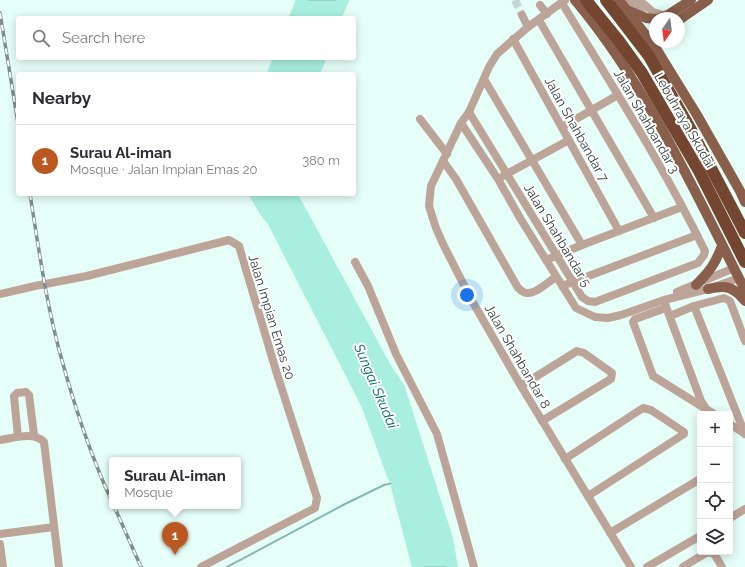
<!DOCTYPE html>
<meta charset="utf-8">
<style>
:root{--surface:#fff;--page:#f2f2f3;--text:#2b2b33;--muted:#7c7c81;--line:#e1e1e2;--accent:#bb5821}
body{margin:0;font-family:Raleway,sans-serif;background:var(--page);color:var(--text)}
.controls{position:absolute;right:12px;bottom:12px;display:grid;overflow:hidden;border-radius:4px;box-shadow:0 2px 10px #0003}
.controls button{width:36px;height:36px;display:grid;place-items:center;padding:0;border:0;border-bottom:1px solid var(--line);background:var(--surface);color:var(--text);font:20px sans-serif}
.compass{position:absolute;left:649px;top:12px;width:36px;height:36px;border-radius:50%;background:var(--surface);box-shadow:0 2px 10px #0003;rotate:194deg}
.you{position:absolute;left:467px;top:295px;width:14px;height:14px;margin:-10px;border:3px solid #fff;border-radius:50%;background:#1a73e8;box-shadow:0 0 0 6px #1a73e833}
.badge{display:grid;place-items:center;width:26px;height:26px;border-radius:50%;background:var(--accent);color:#fff;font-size:13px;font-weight:700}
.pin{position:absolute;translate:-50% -33px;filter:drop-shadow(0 1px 2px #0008)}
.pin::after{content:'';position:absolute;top:21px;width:14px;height:12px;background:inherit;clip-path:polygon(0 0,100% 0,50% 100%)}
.popup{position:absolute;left:109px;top:457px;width:132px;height:52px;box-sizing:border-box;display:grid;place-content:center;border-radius:4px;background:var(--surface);filter:drop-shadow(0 1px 3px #0005);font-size:13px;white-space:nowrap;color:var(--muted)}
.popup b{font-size:15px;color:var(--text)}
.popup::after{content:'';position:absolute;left:50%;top:100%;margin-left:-8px;border:8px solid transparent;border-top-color:var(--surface)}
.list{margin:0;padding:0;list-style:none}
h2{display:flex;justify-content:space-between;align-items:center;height:52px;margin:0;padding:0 16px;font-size:17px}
h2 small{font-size:13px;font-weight:400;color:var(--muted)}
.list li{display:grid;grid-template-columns:26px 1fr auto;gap:12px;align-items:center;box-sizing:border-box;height:72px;padding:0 16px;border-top:1px solid var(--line)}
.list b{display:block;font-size:15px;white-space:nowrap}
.list p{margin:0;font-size:13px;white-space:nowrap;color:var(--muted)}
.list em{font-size:13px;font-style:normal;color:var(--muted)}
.icon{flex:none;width:22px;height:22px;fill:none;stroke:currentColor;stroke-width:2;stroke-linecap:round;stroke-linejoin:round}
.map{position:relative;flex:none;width:745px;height:567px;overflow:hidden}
.search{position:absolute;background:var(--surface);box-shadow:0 2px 10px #0003;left:16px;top:16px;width:340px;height:44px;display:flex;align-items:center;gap:10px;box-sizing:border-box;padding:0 14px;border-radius:4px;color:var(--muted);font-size:15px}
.panel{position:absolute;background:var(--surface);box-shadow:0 2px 10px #0003;left:16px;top:72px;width:340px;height:124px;border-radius:4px}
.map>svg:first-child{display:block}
.water{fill:#a8efe0;stroke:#83baae}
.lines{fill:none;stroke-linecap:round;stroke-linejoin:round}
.stream{stroke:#83baae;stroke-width:2}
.river{stroke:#a8efe0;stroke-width:12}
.minor-tunnel{stroke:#c1d7d2;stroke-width:8;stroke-dasharray:8 4;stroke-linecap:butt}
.minor{stroke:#bda499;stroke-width:8}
.major{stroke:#895f4b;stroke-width:10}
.highway{stroke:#75462f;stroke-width:12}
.rail-casing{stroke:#7c908b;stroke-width:3.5}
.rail{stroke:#fff;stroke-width:2;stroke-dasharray:6;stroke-linecap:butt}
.highway-bridge{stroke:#75462f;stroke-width:12}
.labels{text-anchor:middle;stroke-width:4;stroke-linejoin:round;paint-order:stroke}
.street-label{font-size:13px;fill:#2c3d39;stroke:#fff}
.water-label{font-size:14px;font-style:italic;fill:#006659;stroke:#fff}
</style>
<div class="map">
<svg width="745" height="567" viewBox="0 0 745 567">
<rect width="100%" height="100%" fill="#e6fef8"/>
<g class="water">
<path d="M302,0H343L335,18H295Z"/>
<path d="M279,58H320L314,74H273Z"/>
<path d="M255,194H291L385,367L399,388L447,539L452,567H418L396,485L367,404L273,221L265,211Z"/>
</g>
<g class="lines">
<path class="stream" d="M227,567L345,504L384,485L397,482"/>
<g class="river">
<path d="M295,18L302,0"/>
<path d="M335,18L343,0"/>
<path d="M273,74L279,58"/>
<path d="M314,74L320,58"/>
<path d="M255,194L265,211L273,221L367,404L394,478"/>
<path d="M291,194L385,367L399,388L447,539L452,567"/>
<path d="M397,487L418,567"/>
</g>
<path class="minor-tunnel" d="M515,0L522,15"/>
<g class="minor">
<path d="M565,0L528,27L497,54L489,67L469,112L461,123L431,186L429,206L436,228L443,244L471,299L521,386L631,567"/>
<path d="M630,0L645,17"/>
<path d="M639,0L653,12L666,16"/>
<path d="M540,5L547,14"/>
<path d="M522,15L528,27"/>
<path d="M539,20L654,218"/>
<path d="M513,39L619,231"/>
<path d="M484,79L582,245"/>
<path d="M469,112L582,297L588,301L595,302L698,263L704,255L705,251C663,165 611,84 562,3"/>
<path d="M420,119L447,154"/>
<path d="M461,123L498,179L520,218L576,308L595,317L608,318L621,315L664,300L708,289L739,278"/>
<path d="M562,127L618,95"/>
<path d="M443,161L456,179L518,288C521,290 523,293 527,293C536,294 548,282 556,277"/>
<path d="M503,176L569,140"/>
<path d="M546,260L582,245L682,207"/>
<path d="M355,262L368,286L396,354L437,434L474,567"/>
<path d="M562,286L697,235"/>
<path d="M677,292L734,268"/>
<path d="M0,294L35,286L87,276L229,240L239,246L277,374L317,498L315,508L201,567"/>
<path d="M665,304L701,401L705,407"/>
<path d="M694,306L745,434"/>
<path d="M666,308L635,319L633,322L653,376L714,414"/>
<path d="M670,316L694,306L724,298L730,301L745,341"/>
<path d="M521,386L577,351L584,353L612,373L611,379L542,421"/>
<path d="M730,424L745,434"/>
<path d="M18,437L14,396L17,393L26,392L29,395L34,435"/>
<path d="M0,440C14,438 34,431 44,442L59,567"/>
<path d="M565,459L643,408L651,410L684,432V434L588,496"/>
<path d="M730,518L745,509"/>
<path d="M610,533L700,479"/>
<path d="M0,534L54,527"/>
<path d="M0,544L3,567"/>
<path d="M647,567L700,536"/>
<path d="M683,567L704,554L711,552L715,555L722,567"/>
</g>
<g class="major">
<path d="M575,0C647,86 694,190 745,290"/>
<path d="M619,0L657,50L697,115L740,191L745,202"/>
<path d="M627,10L646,18L655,19"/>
<path d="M660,18L668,15L691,0"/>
<path d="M679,20L708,0"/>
<path d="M696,285C710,271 715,264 722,246"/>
<path d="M708,289C726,285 733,286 745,301"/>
</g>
<path class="highway" d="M586,0L593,9"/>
<defs>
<g id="rail">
<path d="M0,13L18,123"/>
<path d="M30,194C39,251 47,309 63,364C76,411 92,458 112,502"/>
<path d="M114,506L141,567"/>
</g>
</defs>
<use href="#rail" class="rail-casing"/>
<use href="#rail" class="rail"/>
<g class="highway-bridge">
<path d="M606,0L649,56L691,130L745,233"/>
<path d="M593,9L619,41L642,73L699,171L745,262"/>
</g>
</g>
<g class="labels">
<g class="street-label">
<text transform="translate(685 120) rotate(60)" y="5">Lebuhraya Skudai</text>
<text transform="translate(647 121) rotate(60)" y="5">Jalan Shahbandar 3</text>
<text transform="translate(577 129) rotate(61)" y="5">Jalan Shahbandar 7</text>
<text transform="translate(558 235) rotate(59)" y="5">Jalan Shahbandar 5</text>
<text transform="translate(272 317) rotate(73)" y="5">Jalan Impian Emas 20</text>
<text transform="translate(518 356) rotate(60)" y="5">Jalan Shahbandar 8</text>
</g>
<g class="water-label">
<text transform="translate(376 386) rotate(67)" y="5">Sungai Skudai</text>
</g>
</g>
</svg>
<div class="controls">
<button>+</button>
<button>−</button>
<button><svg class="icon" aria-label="locate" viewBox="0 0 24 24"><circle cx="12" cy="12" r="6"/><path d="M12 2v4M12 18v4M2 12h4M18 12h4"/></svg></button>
<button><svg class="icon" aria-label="layers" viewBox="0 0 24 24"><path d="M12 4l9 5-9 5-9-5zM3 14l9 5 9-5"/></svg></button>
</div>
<svg class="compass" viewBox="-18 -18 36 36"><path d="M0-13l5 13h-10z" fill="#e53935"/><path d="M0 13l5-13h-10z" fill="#7c7c81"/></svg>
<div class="you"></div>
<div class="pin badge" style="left:175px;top:555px">1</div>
<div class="popup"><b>Surau Al-iman</b>Mosque</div>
<div class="search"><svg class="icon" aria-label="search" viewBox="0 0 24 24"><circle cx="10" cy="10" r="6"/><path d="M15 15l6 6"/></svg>Search here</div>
<section class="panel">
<h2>Nearby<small></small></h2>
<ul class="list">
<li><span class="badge">1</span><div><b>Surau Al-iman</b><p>Mosque · Jalan Impian Emas 20</p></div><em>380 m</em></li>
</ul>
</section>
</div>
